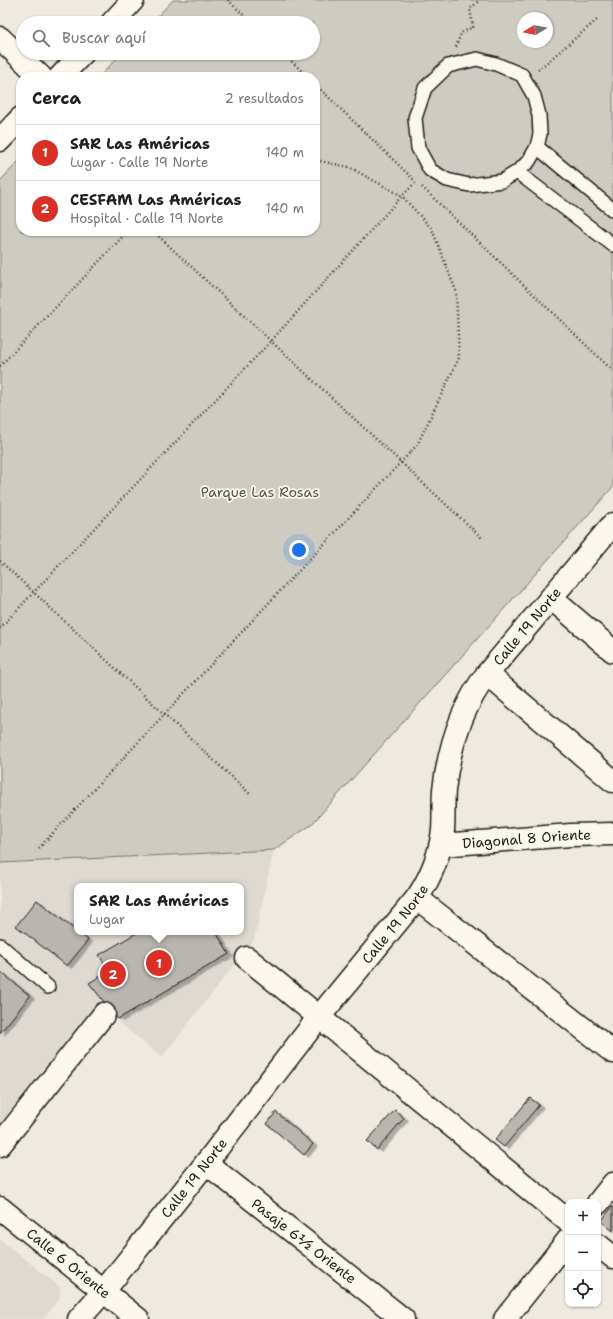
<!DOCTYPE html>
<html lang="es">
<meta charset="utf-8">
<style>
:root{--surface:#fff;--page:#f6f6f6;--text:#202124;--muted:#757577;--line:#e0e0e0;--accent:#d93025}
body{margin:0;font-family:"Shantell Sans",sans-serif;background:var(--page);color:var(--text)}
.controls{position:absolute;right:12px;bottom:12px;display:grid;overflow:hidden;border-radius:8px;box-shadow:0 1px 3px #0004}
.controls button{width:36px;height:36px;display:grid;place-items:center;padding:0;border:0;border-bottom:1px solid var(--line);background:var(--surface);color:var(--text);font:20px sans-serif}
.compass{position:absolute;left:517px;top:12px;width:36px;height:36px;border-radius:50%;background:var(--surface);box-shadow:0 1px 3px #0004;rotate:260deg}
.you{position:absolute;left:299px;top:550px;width:14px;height:14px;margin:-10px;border:3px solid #fff;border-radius:50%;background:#1a73e8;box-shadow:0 0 0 6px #1a73e833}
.badge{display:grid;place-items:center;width:26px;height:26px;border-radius:50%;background:var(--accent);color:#fff;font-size:13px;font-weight:700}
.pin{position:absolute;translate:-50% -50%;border:2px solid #fff;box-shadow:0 1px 4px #0006}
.popup{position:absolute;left:74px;top:883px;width:170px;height:52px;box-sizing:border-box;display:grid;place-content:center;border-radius:8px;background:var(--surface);filter:drop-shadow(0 1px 3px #0005);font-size:13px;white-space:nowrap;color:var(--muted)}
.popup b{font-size:15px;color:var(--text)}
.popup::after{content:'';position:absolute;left:50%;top:100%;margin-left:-8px;border:8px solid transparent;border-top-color:var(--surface)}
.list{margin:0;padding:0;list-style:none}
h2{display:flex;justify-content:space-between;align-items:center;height:52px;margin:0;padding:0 16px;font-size:17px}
h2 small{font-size:13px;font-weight:400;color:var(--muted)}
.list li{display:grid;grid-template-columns:26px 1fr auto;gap:12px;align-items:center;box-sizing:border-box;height:56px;padding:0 16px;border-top:1px solid var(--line)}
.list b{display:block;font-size:15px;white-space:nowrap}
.list p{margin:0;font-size:13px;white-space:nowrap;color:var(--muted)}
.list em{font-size:13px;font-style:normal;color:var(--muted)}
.icon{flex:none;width:22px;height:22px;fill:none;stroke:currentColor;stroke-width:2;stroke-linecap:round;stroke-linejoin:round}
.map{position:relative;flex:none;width:613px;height:1319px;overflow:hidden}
.search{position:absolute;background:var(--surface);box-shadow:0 1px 3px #0004;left:16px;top:16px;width:304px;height:44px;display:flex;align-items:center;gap:10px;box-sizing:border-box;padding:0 14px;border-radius:22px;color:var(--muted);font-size:15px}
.panel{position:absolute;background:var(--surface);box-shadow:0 1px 3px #0004;left:16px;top:72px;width:304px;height:164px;border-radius:16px}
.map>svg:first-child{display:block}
.built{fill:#dedad1;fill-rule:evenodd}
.green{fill:#ceccc2;stroke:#75746f;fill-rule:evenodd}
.building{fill:#b9b6af;stroke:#1c1c1c;filter:url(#shadow)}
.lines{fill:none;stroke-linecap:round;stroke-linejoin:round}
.service-casing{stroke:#1c1c1c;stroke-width:16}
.minor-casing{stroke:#1c1c1c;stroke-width:25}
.tertiary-casing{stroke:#1c1c1c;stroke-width:25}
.path{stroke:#1c1c1c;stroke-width:2.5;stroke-dasharray:1 3;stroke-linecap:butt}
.service{stroke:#fbf7ec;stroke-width:13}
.minor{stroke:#fbf7ec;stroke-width:22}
.tertiary{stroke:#fbf7ec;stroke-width:22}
.labels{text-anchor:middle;stroke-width:3.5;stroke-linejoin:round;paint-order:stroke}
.park-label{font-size:14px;fill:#51514e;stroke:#fbf7ec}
.street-label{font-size:14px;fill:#1c1c1c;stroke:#fbf7ec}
</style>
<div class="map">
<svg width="613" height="1319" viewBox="0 0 613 1319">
<defs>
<filter id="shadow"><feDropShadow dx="4.5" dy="2.5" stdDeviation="0" flood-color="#0004"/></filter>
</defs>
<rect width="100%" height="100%" fill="#eeeadf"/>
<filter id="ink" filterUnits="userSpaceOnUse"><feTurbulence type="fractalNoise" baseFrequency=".025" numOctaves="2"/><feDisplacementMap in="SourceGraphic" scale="8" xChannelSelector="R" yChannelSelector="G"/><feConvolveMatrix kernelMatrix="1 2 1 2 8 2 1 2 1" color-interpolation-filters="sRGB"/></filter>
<g filter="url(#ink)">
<g class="built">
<path d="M274,850L254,940L162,1057L102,1009L0,1138V863ZM77,886H241V932H77Z"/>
<path d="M0,1239L60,1287V1298L43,1319H0Z"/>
</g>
<path class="green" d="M173,0H613V487L311,825L274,850L0,863V181L21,159V231H315V77H99L122,53H313V23H151ZM523,18H547V42H523Z"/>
<g class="building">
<path d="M37,900L88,940L67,966L16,926Z"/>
<path d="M138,932H216L229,954L118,1019L89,983L109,971L99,955Z"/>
<path d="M0,971L30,996L0,1033Z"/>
<path d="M530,1098L539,1105L504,1147L495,1140Z"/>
<path d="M395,1110L404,1118L377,1150L367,1141Z"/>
<path d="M276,1112L313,1144L304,1155L267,1124Z"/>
<path d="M613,1206V1231L601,1221Z"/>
</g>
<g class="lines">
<defs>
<g id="service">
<path d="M477,59L496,64L522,75L534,96L539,115L540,134L537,147L529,161L517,172L502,181L469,185L447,180L430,170L418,148L415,118L425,88L448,66Z"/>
<path d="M537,147L613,210"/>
<path d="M517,172L613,245"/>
<path d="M0,945L48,987"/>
</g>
<g id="minor">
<path d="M112,23L133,0"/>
<path d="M0,38L41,77"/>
<path d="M60,77L83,53"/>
<path d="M0,140L21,118"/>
<path d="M551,598L613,651"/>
<path d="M487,674L613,781"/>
<path id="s1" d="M441,845L571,835L613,834"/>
<path d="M417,898L613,1052"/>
<path d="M247,958L568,1221"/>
<path d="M0,1145L104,1014"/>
<path d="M206,1163L403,1319"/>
<path d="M598,1203L613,1184"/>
<path id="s2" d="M0,1208L138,1319"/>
<path d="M598,1245L613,1257"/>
<path d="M505,1319L568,1240"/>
</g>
<g id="tertiary">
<path id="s3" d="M79,1319L103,1292L206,1163L319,1017L417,898C431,877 440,855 443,830C444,817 443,803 444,790C449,747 461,708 487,674L613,524"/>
</g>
</defs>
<use href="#service" class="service-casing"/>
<use href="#minor" class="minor-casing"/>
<use href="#tertiary" class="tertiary-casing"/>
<g class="path">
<path d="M228,0L252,23"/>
<path d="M456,47L461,33L473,27L470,9L480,0"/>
<path d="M283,53L308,77"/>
<path d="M538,70L598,19"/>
<path d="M315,84L414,180"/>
<path d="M422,187L613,371"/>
<path d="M153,231L482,538"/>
<path d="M0,366L128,231"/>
<path d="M0,561L250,794"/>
<path d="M0,628L271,341L402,196L417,181"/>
<path d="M39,848L417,445L459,358L456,291L432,229L402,196L349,167L315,160"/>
</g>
<use href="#service" class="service"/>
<use href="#minor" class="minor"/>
<use href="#tertiary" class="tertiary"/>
</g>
</g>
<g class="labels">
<g class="park-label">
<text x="260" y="497">Parque Las Rosas</text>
</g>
<g class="street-label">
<text dy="5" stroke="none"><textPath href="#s3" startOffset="841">Calle 19 Norte</textPath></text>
<text dy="5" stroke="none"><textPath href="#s1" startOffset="86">Diagonal 8 Oriente</textPath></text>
<text dy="5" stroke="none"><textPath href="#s3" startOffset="506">Calle 19 Norte</textPath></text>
<text dy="5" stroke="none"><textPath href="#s3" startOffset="182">Calle 19 Norte</textPath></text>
<text transform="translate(304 1241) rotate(38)" y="5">Pasaje 6½ Oriente</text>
<text dy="5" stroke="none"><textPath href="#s2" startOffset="88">Calle 6 Oriente</textPath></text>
</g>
</g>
</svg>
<div class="controls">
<button>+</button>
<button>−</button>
<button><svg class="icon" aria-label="locate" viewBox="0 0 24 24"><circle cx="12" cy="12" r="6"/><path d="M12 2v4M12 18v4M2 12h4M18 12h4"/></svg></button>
</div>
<svg class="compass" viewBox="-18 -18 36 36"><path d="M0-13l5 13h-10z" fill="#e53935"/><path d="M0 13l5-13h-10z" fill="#757577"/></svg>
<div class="you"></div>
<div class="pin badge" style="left:159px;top:963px">1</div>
<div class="popup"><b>SAR Las Américas</b>Lugar</div>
<div class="pin badge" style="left:113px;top:974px">2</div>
<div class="search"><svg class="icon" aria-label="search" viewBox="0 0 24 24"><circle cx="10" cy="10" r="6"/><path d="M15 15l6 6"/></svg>Buscar aquí</div>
<section class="panel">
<h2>Cerca<small>2 resultados</small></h2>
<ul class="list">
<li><span class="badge">1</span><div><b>SAR Las Américas</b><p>Lugar · Calle 19 Norte</p></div><em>140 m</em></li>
<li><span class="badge">2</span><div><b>CESFAM Las Américas</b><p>Hospital · Calle 19 Norte</p></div><em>140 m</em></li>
</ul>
</section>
</div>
